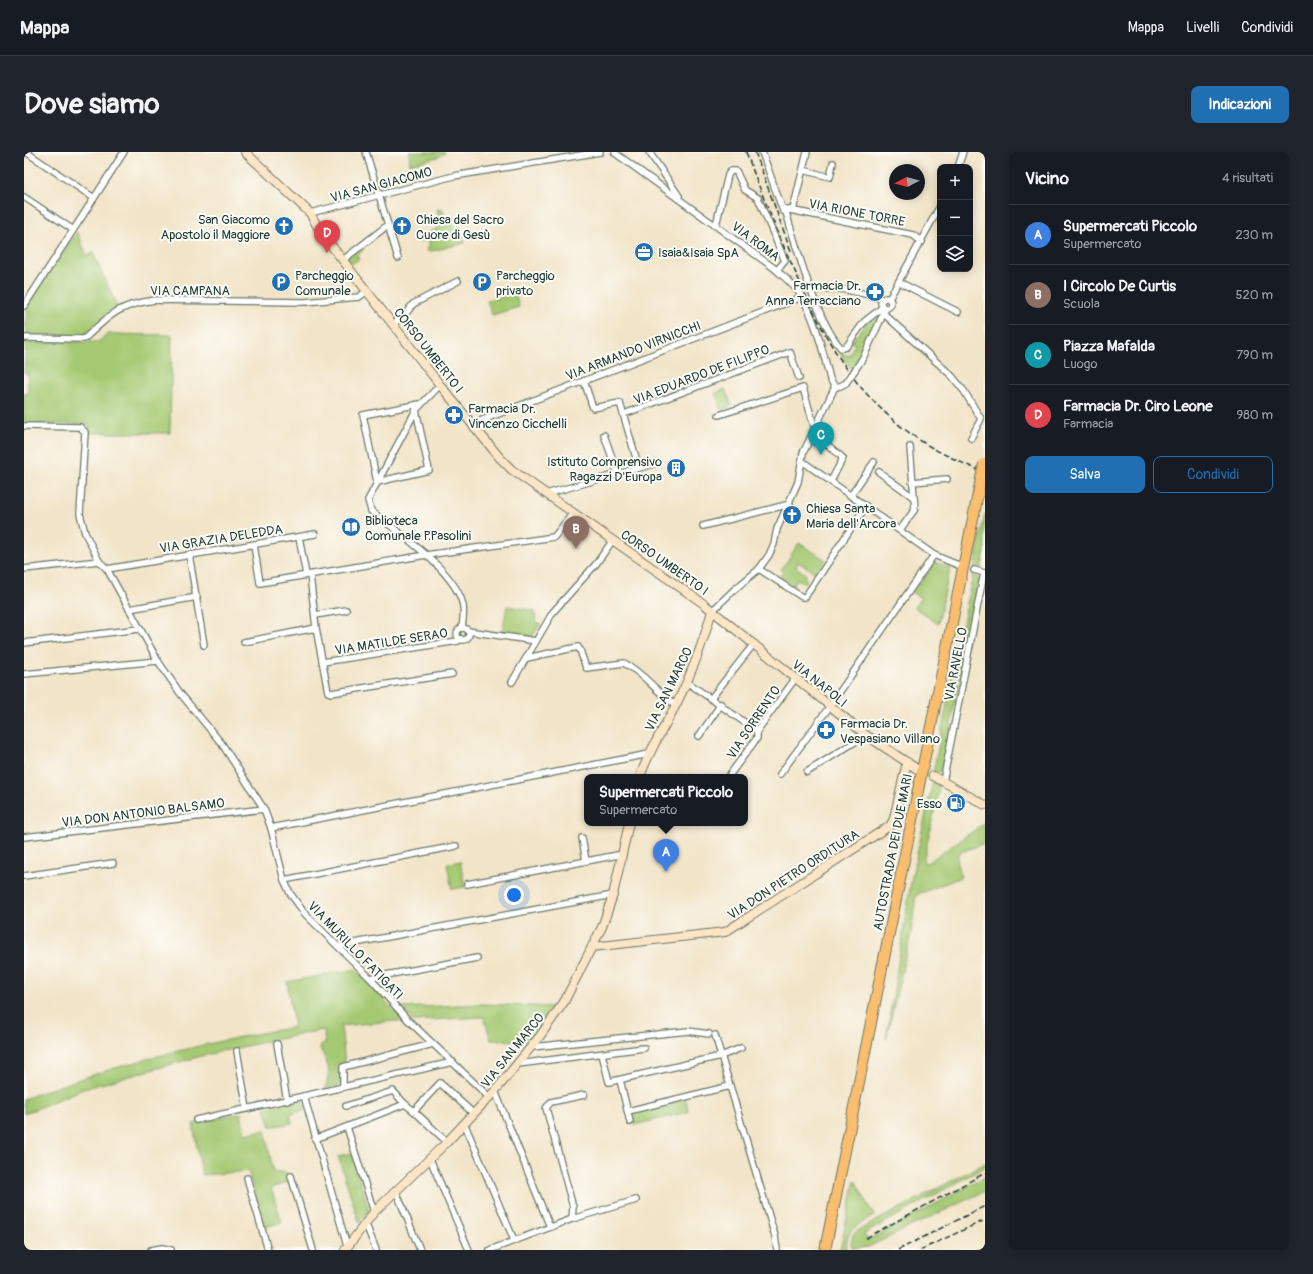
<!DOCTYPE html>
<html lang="it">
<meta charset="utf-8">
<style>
:root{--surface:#171b24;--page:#20242c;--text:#f1f3f6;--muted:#9ea1a6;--line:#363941;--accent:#1f6fb2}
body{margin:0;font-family:Pangolin,sans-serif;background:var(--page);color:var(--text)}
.controls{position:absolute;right:12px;top:12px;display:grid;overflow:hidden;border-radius:8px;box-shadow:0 2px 10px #0003}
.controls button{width:36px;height:36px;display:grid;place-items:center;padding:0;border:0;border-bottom:1px solid var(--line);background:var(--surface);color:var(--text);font:20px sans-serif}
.compass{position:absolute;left:865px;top:12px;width:36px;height:36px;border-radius:50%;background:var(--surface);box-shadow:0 2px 10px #0003;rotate:263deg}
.you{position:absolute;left:490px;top:743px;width:14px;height:14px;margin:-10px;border:3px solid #fff;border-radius:50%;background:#1a73e8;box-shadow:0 0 0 6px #1a73e833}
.badge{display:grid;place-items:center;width:26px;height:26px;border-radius:50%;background:var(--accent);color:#fff;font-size:13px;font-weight:700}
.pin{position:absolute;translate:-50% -33px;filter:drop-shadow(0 1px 2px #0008)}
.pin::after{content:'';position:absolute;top:21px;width:14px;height:12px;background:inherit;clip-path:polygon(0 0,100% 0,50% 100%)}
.popup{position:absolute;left:560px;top:622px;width:164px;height:52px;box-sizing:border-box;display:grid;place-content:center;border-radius:8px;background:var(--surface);filter:drop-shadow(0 1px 3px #0005);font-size:13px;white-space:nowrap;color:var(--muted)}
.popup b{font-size:15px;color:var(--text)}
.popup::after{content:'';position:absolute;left:50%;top:100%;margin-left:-8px;border:8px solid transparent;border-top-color:var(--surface)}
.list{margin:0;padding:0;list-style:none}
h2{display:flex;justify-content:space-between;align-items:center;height:52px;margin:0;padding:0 16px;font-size:17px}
h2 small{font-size:13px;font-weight:400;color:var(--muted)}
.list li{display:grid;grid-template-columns:26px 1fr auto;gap:12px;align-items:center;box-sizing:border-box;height:60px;padding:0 16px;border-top:1px solid var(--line)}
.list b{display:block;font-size:15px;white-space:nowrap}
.list p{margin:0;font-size:13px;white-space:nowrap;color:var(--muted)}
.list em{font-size:13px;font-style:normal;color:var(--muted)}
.actions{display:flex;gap:8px;padding:12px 16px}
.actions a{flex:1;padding:9px 0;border:1px solid var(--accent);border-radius:8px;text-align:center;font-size:14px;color:var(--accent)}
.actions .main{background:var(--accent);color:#fff}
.icon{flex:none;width:22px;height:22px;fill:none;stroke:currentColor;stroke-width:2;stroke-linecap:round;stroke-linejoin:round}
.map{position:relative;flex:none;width:961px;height:1098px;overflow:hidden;border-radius:8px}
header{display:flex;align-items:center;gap:24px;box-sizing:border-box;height:56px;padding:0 20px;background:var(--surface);border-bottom:1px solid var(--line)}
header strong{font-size:19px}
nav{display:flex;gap:22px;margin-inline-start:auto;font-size:14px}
.intro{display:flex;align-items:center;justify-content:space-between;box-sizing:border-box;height:96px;padding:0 24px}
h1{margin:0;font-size:28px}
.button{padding:10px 18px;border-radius:8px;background:var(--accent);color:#fff;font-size:14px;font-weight:700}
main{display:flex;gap:24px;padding:0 24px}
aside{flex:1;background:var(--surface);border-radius:8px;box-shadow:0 2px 10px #0003}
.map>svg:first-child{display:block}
.green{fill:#a5c972;stroke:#628353}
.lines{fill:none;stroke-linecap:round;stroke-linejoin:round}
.street-casing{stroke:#697768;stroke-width:8}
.secondary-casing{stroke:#697768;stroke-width:10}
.highway-casing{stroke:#697768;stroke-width:12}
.street{stroke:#fff;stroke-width:5.5}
.secondary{stroke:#fde5c5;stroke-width:8}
.highway{stroke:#fabe6e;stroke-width:10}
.rail{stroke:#1f3d34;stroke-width:1.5;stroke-dasharray:6 3;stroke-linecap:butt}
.street-bridge-casing{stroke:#697768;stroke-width:8;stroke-linecap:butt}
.highway-bridge-casing{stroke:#697768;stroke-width:12;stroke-linecap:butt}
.street-bridge{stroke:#fff;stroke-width:5.5}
.highway-bridge{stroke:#fabe6e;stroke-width:10}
.labels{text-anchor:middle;stroke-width:4;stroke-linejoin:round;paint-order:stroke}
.street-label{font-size:13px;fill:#1f3d34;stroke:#fdfcf7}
.poi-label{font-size:13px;fill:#1f3d34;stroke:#fdfcf7;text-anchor:start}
</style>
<header>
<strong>Mappa</strong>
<nav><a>Mappa</a><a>Livelli</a><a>Condividi</a></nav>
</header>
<div class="intro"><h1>Dove siamo</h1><a class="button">Indicazioni</a></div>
<main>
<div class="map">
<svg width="961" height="1098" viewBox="0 0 961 1098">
<rect width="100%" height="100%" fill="#fdfcf7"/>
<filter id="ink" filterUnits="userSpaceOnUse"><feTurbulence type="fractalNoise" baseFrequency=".025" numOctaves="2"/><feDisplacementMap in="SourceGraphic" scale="8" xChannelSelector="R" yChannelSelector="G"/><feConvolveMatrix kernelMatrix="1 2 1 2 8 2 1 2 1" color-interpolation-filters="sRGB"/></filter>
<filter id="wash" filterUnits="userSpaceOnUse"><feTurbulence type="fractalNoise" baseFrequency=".012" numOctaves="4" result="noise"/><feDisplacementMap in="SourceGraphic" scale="16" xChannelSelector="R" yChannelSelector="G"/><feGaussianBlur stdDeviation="0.9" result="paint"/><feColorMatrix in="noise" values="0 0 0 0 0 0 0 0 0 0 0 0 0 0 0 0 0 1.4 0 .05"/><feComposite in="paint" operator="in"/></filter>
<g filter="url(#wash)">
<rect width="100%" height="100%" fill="#f2e4c8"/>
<g class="green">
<path d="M385,0H422L414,5L386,12Z"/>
<path d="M413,57L419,58L421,66L427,64L430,76L436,74L441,91L404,100L403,95L406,94L404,88L394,90L393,85L413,77L412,65H415Z"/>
<path d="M53,80L63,104L69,101L94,156L83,162L59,184L2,182V165L6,149Z"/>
<path d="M338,93L340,97L333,104L335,107L327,112L322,106Z"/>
<path d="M491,141L495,155L468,163L463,149Z"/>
<path d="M855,160H857L828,218L816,201L825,204L831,192L827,190L845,168Z"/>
<path d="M82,182L148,183L146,281H65V272H7L0,269V242H4V221H0L2,190H69L76,189Z"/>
<path d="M701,237L708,254L697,258L691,241Z"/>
<path d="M961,362V401L957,416L950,415Z"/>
<path d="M775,391L802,408L792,421L774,410L772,415L782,422L780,426L783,428L781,431L773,427L769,434L756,425L759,420L757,418Z"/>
<path d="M911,410L926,416L914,472L890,455L897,446L887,440L893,431H897Z"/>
<path d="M949,422L954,424L955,428L918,618L909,621Z"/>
<path d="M483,454L511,459L512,471H517L508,485L478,480Z"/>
<path d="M909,630L912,631L915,637L899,710L903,711L961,671V691L934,701L933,712L937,725L892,743L887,781L862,887L888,724Z"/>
<path d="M436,709L441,735L428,737L423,712Z"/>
<path d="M332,817L372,861L383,869H369L317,874L321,912L315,914L317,933L301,937C307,918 305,914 296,896L297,893L302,890L300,885L301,880L297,878L181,903L59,937L0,962V947C88,913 178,891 270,875L263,830Z"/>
<path d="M457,852L532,855L508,889L467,888L460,865L389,869L377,856Z"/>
<path d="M278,947L281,957L266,963L268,971L247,975L241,956Z"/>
<path d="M662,947L665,960L610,973L607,960Z"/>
<path d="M217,961L221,982L241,978L249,1019L263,1021L265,1030L247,1036L258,1070L241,1075L224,1019L178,1023L169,972Z"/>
<path d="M328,1001L345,1059L335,1070L314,1004Z"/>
<path d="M961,1011V1015L840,1082L844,1089L961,1025V1039L844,1095L829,1096L827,1092L829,1082L835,1078Z"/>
<path d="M831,1028L850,1064C833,1074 821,1076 823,1098H816Z"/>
</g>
</g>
<g filter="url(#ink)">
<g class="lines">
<defs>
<g id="street">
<path d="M2,0L70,46"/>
<path d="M342,0L374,106"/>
<path d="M625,0L655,44"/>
<path d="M738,0L759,59L761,57"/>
<path d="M591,1L750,116C760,125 771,133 778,145C792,169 799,200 806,227L811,235"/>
<path d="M934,15L939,0"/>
<path d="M779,18L806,25L809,11"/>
<path d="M0,45L48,77"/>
<path d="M761,57C773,96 791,166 817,196L822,195L840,170L859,155"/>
<path d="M761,57L889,83L898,90"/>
<path d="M769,58L783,0"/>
<path d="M286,61L430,24L576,0"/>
<path d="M692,73L704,23L707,19H712L721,38L734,46L761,109L753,118"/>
<path d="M319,108L364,73"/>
<path d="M875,130L934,160"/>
<path d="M788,139C812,132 836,141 859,147"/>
<circle cx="862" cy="151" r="5"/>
<path d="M865,147L916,54"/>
<path d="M0,154L100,0"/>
<path d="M859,161L928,224L940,239L957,267L947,286"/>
<path d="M369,172L380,164L389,152L434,129"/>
<path d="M0,186L60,187C86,163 94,153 131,148L281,150L335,145L343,139"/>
<path d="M831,218L840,204L861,158"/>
<path d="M560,229L569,256L596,251L615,316"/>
<path d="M416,233L392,258L344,348L347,359C374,380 433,420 439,454C440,461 439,469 438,476"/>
<path d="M811,235L816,234L822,231"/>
<path d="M600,262L766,200L775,226"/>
<path d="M695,263L779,236L793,284L819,306L807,329"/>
<path d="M448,272L778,145"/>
<path d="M0,274L56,275L61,280L56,362L61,381L75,409L83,417L134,509L156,541L198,592L240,657L247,676L260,728L266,741L281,762L346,826L384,868L465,945"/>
<path d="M580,283L594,322"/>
<path d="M778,309L910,403L934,413"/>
<path d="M855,320L889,345"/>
<path d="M353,330L339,263L396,252"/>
<path d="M353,330L405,318L392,258"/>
<path d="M888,330L923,327"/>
<path d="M522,342L633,311"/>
<path d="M827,343L850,310"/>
<path d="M679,374L766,352"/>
<path d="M876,378L891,357L886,295"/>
<path d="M275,385L282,423"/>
<path d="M230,393L236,431L402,403L530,385L549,361"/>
<path d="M165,402L180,493"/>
<path d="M0,417L75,409"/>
<path d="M83,417L291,382"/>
<path d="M735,417L778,445H781L842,354"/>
<path d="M950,418L961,421"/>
<path d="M286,423L292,476L304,540L307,541L428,522"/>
<path d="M105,457L173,445"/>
<path d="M688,459L711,437L735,417L745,403L750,392L753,377L774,330L779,301L811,235"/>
<path d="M291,463L322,458"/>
<circle cx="439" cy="482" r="6"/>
<path d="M444,479L512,489"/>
<path d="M220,490L292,476"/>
<path d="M0,491L115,477"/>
<path d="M503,506L554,495L556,498L562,516L600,511C620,521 633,541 652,553"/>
<path d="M299,510L434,489L437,487"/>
<path d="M0,522L134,509"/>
<path d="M488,530L529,460L572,412L589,388"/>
<path d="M663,530L733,579"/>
<path d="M688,545L729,493"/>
<path d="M675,584L697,552"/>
<path d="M783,620L842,583"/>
<path d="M756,622L806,554L910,403"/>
<path d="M704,625L733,586V579L771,527"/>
<path d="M919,630L960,421"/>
<path d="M247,676L625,602"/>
<path d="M0,685L240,657"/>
<path d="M558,686L562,709"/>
<path d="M0,724L89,711"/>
<path d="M260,728L432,694"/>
<path d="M443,732L599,702"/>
<path d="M315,794L589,743"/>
<path d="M346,826L453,806"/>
<path d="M253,892L263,949"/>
<path d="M508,895L664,879L685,882"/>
<path d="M213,899L223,957"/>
<path d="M578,902L585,930L697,904L717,896"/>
<path d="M494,912L620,896"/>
<path d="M596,928L606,970"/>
<path d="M706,934L751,1084L753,1098"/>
<path d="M319,935V915L409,892"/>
<path d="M471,939L526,1075"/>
<path d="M280,944L429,910"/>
<path d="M322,954L369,939L381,952"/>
<path d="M390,959L423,990"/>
<path d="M604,959L706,934L691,883"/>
<path d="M172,968L280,944L301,1018"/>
<path d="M441,973L490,1088"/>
<path d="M323,975L350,1060"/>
<path d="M291,987L381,952L390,959L416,931L450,962"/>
<path d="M406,1007L445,1098"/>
<path d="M302,1021L323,1094"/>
<path d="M267,1024L289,1098"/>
<path d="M223,1026L244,1098"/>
<path d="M372,1039L396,1098"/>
<path d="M548,1067L549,1055L522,956L527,950L560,943"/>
<path d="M341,1070L352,1098"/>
<path d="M127,1098L138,1096L147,1098"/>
<path d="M466,1098L548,1067L612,1048"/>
</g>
<g id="secondary">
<path d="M221,0L286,61L296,79L416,233L476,306L488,318L680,452L842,583L893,617"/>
<path d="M909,624L961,653"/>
<path d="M616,625C625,598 640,576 653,551C668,521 679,491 688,459"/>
<path d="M568,795L701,780L867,673L870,666L883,610"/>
<path d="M321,1098L350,1060L423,990L471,939L516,884L540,850L578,775L589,743L605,671"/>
</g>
<path id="highway" d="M801,1098L957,327"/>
</defs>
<use href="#street" class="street-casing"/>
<use href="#secondary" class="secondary-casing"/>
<use href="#highway" class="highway-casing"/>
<use href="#street" class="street"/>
<use href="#secondary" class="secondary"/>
<use href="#highway" class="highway"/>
<g class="rail">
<path d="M722,0C738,43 755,85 774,126C804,193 830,241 891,285C912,300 937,310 961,321"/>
<path d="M731,0L767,99"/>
<path d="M842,1086L961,1021"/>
<path d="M874,1098L961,1054"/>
<path d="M896,1098L961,1068"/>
</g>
<defs>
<path id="street-bridge" d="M822,231L831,218"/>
<path id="highway-bridge" d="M957,327L960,312"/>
</defs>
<use href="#street-bridge" class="street-bridge-casing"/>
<use href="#highway-bridge" class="highway-bridge-casing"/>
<use href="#street-bridge" class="street-bridge"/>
<use href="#highway-bridge" class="highway-bridge"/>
</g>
</g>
<defs>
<symbol id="church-disc" viewBox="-11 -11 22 22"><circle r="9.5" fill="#1f6fb2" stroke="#fdfcf7"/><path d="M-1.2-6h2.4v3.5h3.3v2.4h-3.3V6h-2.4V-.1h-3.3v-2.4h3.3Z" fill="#fff"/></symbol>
<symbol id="office-disc" viewBox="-11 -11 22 22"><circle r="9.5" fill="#1f6fb2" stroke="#fdfcf7"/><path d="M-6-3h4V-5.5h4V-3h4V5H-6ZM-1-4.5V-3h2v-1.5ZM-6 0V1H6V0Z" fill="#fff"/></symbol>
<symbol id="parking-disc" viewBox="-11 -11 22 22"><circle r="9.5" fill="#1f6fb2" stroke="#fdfcf7"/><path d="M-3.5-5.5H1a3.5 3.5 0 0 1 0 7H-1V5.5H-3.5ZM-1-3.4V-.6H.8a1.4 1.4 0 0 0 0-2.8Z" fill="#fff"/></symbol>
<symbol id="pharmacy-disc" viewBox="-11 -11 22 22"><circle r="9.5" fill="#1f6fb2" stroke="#fdfcf7"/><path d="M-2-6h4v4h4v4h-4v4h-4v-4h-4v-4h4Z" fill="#fff"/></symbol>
<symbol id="building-disc" viewBox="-11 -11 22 22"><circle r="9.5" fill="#1f6fb2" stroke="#fdfcf7"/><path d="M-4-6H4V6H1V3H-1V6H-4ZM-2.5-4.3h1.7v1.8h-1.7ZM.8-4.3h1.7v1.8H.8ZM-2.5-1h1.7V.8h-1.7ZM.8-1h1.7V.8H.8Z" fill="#fff"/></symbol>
<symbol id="library-disc" viewBox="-11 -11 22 22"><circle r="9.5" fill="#1f6fb2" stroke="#fdfcf7"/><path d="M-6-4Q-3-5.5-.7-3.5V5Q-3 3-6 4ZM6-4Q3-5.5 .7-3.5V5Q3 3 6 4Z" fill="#fff"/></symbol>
<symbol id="fuel-disc" viewBox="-11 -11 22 22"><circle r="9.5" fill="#1f6fb2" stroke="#fdfcf7"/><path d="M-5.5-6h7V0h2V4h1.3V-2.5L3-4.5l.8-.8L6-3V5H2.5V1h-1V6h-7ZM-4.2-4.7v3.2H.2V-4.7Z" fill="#fff"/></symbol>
</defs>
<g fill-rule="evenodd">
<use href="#church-disc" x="249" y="63" width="22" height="22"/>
<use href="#church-disc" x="367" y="63" width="22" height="22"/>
<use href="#office-disc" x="609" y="89" width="22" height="22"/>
<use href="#parking-disc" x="246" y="119" width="22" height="22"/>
<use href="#parking-disc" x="447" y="119" width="22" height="22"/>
<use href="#pharmacy-disc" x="840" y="129" width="22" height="22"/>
<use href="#pharmacy-disc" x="419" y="252" width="22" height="22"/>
<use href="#building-disc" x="641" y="305" width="22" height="22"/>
<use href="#church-disc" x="757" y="352" width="22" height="22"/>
<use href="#library-disc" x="316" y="364" width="22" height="22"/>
<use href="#pharmacy-disc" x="791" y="567" width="22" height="22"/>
<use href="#fuel-disc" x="921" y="640" width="22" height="22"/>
</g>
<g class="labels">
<g class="street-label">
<text transform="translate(357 32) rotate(-15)" y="5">VIA SAN GIACOMO</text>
<text transform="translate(833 60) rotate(11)" y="5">VIA RIONE TORRE</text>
<text transform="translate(732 89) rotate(37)" y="5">VIA ROMA</text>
<text x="166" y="143">VIA CAMPANA</text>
<text transform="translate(405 198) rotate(52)" y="5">CORSO UMBERTO I</text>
<text transform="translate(609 198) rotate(-21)" y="5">VIA ARMANDO VIRNICCHI</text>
<text transform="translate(677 222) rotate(-21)" y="5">VIA EDUARDO DE FILIPPO</text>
<text transform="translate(197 386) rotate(-9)" y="5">VIA GRAZIA DELEDDA</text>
<text transform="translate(641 410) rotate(35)" y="5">CORSO UMBERTO I</text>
<text transform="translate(367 489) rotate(-9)" y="5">VIA MATILDE SERAO</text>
<text transform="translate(931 512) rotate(-79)" y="5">VIA RAVELLO</text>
<text transform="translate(796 531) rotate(39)" y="5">VIA NAPOLI</text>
<text transform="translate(644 537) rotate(-64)" y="5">VIA SAN MARCO</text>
<text transform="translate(729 570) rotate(-56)" y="5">VIA SORRENTO</text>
<text transform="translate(119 660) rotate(-7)" y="5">VIA DON ANTONIO BALSAMO</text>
<text transform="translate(868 700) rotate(-79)" y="5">AUTOSTRADA DEI DUE MARI</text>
<text transform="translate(769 722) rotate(-33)" y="5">VIA DON PIETRO ORDITURA</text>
<text transform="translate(332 798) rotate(46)" y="5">VIA MURILLO FATIGATI</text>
<text transform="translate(488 898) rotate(-51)" y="5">VIA SAN MARCO</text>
</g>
<g class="poi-label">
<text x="246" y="72" text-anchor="end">San Giacomo<tspan x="246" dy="15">Apostolo il Maggiore</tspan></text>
<text x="392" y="72">Chiesa del Sacro<tspan x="392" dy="15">Cuore di Gesù</tspan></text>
<text x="634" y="105">Isaia&amp;Isaia SpA</text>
<text x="271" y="128">Parcheggio<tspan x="271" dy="15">Comunale</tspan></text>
<text x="472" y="128">Parcheggio<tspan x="472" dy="15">privato</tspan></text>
<text x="837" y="138" text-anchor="end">Farmacia Dr.<tspan x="837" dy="15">Anna Terracciano</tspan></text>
<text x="444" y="261">Farmacia Dr.<tspan x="444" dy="15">Vincenzo Cicchelli</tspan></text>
<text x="638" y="314" text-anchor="end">Istituto Comprensivo<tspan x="638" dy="15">Ragazzi D'Europa</tspan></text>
<text x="782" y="361">Chiesa Santa<tspan x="782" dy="15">Maria dell'Arcora</tspan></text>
<text x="341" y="373">Biblioteca<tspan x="341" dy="15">Comunale P.Pasolini</tspan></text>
<text x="816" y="576">Farmacia Dr.<tspan x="816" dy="15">Vespasiano Villano</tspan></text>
<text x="918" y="656" text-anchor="end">Esso</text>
</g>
</g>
</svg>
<div class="controls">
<button>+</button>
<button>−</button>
<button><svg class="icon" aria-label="layers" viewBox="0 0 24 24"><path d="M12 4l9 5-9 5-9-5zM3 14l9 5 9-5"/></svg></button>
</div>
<svg class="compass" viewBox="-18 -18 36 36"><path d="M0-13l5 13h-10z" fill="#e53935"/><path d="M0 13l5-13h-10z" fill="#9ea1a6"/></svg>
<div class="you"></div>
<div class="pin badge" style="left:642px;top:720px;background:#3f7fe0">A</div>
<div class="popup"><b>Supermercati Piccolo</b>Supermercato</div>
<div class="pin badge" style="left:552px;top:397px;background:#8d6e63">B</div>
<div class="pin badge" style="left:797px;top:303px;background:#0f9aa8">C</div>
<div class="pin badge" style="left:303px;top:101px;background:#e0444e">D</div>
</div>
<aside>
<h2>Vicino<small>4 risultati</small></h2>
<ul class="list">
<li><span class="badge" style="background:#3f7fe0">A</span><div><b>Supermercati Piccolo</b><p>Supermercato</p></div><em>230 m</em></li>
<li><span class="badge" style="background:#8d6e63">B</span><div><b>I Circolo De Curtis</b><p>Scuola</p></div><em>520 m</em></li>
<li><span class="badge" style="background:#0f9aa8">C</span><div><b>Piazza Mafalda</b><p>Luogo</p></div><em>790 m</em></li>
<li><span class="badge" style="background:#e0444e">D</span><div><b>Farmacia Dr. Ciro Leone</b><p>Farmacia</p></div><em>980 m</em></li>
</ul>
<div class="actions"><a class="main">Salva</a><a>Condividi</a></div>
</aside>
</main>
